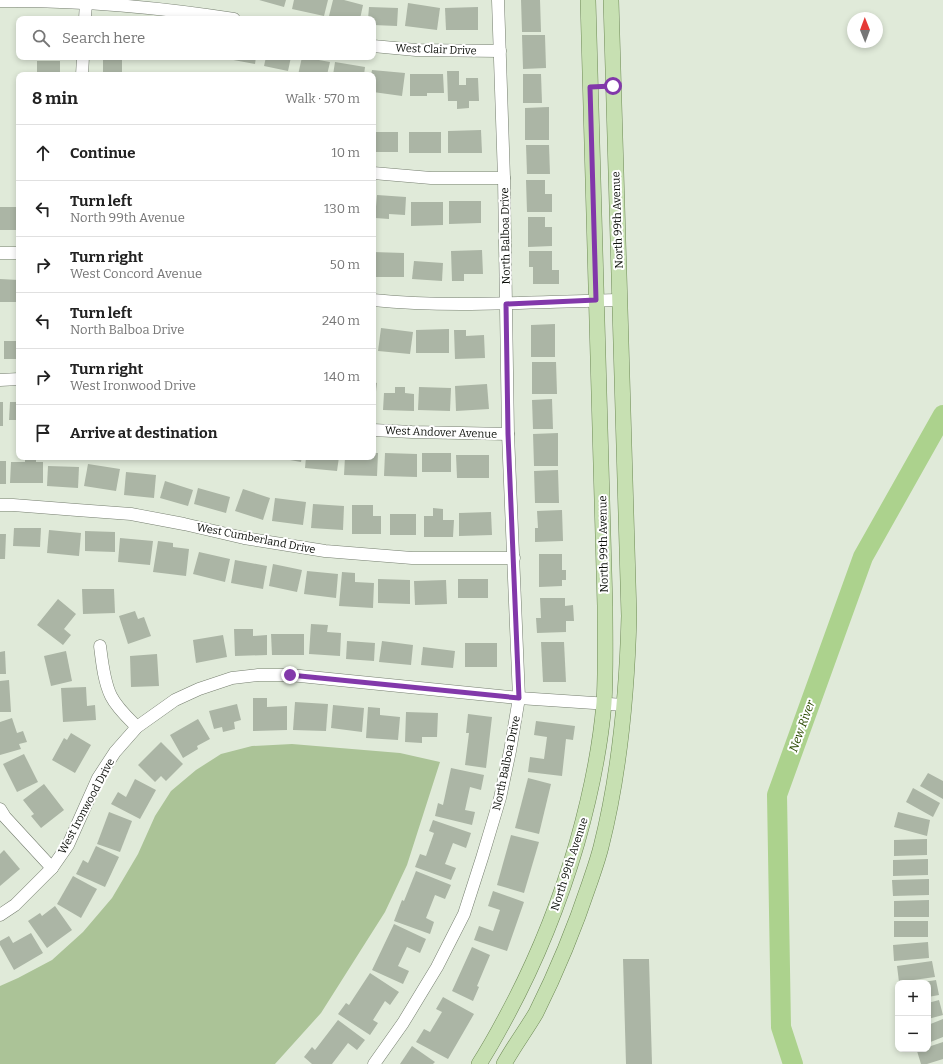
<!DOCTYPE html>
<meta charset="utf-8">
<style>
:root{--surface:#fff;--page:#f2f2f2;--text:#222;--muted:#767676;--line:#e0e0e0}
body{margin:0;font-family:Bitter,serif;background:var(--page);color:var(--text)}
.controls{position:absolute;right:12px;bottom:12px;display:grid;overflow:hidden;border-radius:8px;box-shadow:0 2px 6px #0003}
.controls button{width:36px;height:36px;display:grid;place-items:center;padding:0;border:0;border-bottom:1px solid var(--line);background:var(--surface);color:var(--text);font:20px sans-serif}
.compass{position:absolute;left:847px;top:12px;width:36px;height:36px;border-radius:50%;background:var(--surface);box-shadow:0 2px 6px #0003;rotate:359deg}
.stop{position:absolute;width:12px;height:12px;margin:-9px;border:3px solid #8238aa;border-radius:50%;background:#fff}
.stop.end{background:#8238aa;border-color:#fff;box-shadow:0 1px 4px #0008}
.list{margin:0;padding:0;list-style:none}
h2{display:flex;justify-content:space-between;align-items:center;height:52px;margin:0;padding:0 16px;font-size:17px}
h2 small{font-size:13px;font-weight:400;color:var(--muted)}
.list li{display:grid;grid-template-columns:26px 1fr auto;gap:12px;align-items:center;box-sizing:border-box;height:56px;padding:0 16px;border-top:1px solid var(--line)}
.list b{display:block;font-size:15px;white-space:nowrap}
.list p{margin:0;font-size:13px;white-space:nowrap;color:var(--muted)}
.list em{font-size:13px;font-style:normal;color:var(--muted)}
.icon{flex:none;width:22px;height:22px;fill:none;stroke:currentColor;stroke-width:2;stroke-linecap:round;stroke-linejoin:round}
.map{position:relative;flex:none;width:943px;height:1064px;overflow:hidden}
.search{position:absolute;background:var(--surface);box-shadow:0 2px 6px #0003;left:16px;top:16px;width:360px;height:44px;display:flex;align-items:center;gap:10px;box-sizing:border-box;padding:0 14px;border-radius:8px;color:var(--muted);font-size:15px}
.panel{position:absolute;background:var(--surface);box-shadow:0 2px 6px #0003;left:16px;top:72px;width:360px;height:388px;border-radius:8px}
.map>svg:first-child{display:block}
.green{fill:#abc397}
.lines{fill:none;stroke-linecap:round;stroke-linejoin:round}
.river{stroke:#acd28d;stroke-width:20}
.building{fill:#abb5a5}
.minor-casing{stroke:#757e6f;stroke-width:13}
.major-casing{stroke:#6e8a56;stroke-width:16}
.minor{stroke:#fff;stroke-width:12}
.major{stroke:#c7e0b2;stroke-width:15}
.route{stroke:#8238aa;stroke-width:5}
.labels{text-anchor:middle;stroke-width:4;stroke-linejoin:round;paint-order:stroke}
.street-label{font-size:11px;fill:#0d100b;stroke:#fff}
.water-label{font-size:12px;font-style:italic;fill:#2b4b00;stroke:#fff}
</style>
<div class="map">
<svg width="943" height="1064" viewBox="0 0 943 1064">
<rect width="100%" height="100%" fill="#e0ead9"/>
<path class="green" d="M292,744L400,753L440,762L407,865L385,912L321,1013L275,1064H0V986L18,978L52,960L83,932L112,898L138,854L155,816L171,791L196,770L221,754L252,746Z"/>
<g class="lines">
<path class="river" d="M793,1064L781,1027L777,795L863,557L943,415"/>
</g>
<g class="building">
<path d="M259,0H286L284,7Z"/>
<path d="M294,0H328L324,16L292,9Z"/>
<path d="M333,0H344L363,5L360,19H342L329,16Z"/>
<path d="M521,0H540L541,32H522Z"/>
<path d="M408,3L440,8L437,30L405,26Z"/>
<path d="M369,7L398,8L397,26L373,25V19H368Z"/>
<path d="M478,7V30H446L445,8Z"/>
<path d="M522,35H545L546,68L523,69Z"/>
<path d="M228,57H256L255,64L228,59Z"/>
<path d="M266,57H291L288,71L264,66Z"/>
<path d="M302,57L330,62L327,75H298Z"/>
<rect x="103" y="60" width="19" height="15"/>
<rect x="37" y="61" width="23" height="14"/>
<path d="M335,62L365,67L364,75H333Z"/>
<path d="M372,70L405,73L402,96L373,92V75H371Z"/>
<path d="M447,71H459V85H466V78H478L479,101H469V108L457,109V101H448Z"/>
<path d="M410,74H443L444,93H427V96H410Z"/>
<path d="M523,74H541L542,103H523Z"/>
<path d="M549,107V140H525V108Z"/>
<path d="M481,130L482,153H448V131Z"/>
<rect x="373" y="132" width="25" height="20"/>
<rect x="409" y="132" width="32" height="21"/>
<path d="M526,145H549L550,174H527Z"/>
<path d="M526,180H545V194H552V212H527Z"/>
<path d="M377,195L406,197L405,215L389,214V219L375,218Z"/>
<path d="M449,201H481V223L449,224Z"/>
<path d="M411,202H443V225L411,226Z"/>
<rect x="0" y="207" width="19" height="23"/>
<path d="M528,217H545V227H552V246L528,247Z"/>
<path d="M482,250L483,274H464V281H452L451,251Z"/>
<path d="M529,251H552V270H559V284H533V267H529Z"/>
<path d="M373,252L404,253V277H373Z"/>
<path d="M414,261L443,263L442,281L412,279Z"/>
<path d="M0,279L19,280V302H0Z"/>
<path d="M555,324V357H531V325Z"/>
<path d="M381,328L413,332L410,354L378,351Z"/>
<path d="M449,329V353H416V330Z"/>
<path d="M454,330H466V336L484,335L485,358L455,359Z"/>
<rect x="4" y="341" width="15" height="18"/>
<path d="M532,362H556L557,394H532Z"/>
<path d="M373,382L377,383L374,408H373Z"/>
<path d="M487,384L489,409L456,411L455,386Z"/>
<path d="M395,387H405V393L414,394V411L383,410L384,393H395Z"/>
<path d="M419,387L451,388L450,411L418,410Z"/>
<path d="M552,399L553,429H533L532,400Z"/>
<rect x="0" y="402" width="3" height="24"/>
<path d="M10,402H19V420H9Z"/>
<path d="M558,433V466H534L533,434Z"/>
<path d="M373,453H378L377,476L344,475L345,457H373Z"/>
<path d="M385,453L417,454V477L384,476Z"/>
<rect x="422" y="453" width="29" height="19"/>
<path d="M456,455H489V478H457Z"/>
<path d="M25,457H36V462H43V483H10L11,462H25Z"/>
<path d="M279,457H302L301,462L279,458Z"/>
<path d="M306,457H339L337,471L305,468Z"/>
<rect x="0" y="461" width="6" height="23"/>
<path d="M88,464L120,469L116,491L84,486Z"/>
<path d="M48,466L79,467L78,488L47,486Z"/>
<path d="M558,470L559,503H535L534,471Z"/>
<path d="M126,472L156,475L154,498L124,495Z"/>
<path d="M165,481L193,490L188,506L160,498Z"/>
<path d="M198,488L230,497L226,513L194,504Z"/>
<path d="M243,489L270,498L263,520L235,511Z"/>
<path d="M275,498L306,502L303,525L272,521Z"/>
<path d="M313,504L344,506L343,530L311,528Z"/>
<path d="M352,505H373V516H381V534H352Z"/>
<path d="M433,508L443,509V520H454L453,537H424V516H433Z"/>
<path d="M562,510L563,541L535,542V528H538L537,511Z"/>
<path d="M491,512L492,535L459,536V513Z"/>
<rect x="390" y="514" width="26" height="21"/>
<path d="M14,528H41L40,547L13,546Z"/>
<path d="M49,530L81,533L79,556L47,553Z"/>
<path d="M85,531L115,532V552L85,551Z"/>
<path d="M0,534H6L5,559H0Z"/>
<path d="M120,538L153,541L150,565L118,562Z"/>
<path d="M158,541L173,543V547L189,549L186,576L153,572Z"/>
<path d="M199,552L230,559L225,582L193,574Z"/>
<path d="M539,554H562V570H566V580H562V586L539,587Z"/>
<path d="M235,560L267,566L263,589L231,583Z"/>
<path d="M273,564L302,570L297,592L269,586Z"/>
<path d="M307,571L338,574L336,598L304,594Z"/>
<path d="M342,572L355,573V582L374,583L373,608L339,606Z"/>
<path d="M378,579L410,580V604L378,603Z"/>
<rect x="458" y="579" width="30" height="19"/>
<path d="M446,580L447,604L415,605L414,581Z"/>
<path d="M82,589H114L115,613L83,614Z"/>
<path d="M540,598H565V606L573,605L574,621H566V632L537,633L536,618H541Z"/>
<path d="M58,599L76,614L64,629L71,635L63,645L37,625Z"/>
<path d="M135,611L138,619L144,617L151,636L128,644L119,616Z"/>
<path d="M311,624L328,625L327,632L341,633L340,656L309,654Z"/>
<path d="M234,629H253V636L267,635V655L235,656Z"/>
<path d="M271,634H304V655H272Z"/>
<path d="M223,635L227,657L196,663L193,640Z"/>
<path d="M347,641L375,643L374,661L346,659Z"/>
<path d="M382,641L413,645L411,665L379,662Z"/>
<path d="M541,642H564L566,682H543Z"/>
<rect x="465" y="643" width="32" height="24"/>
<path d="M423,647L455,651L453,668L421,665Z"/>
<path d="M5,651L6,674H0V652Z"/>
<path d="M66,651L72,681L51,686L44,656Z"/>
<path d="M157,654L159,686L131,687L130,656Z"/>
<path d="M9,680L11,712H0V681Z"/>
<path d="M86,687L87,706L95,705L96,720L63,722L61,688Z"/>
<path d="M253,698H267V707L287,706V730L253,731Z"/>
<path d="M295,702L328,704L326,731L293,730Z"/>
<path d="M237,704L241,720L234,722L235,729L223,732L222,727L214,729L209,711Z"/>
<path d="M333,705L364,708L362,732L331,728Z"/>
<path d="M368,707L380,708V715L400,717L398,740L366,738Z"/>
<path d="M406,712L438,713L437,737H422V743L405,742Z"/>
<path d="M468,714L492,717L486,768L465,765L469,733H466Z"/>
<path d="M12,718L17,733L23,731L27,742L19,744L21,749L0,755V722Z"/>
<path d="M198,719L210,739L197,746L198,749L183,758L170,735Z"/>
<path d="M536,721L575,726L573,740L566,739L562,776L528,772L530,757L544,759L547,737L534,735Z"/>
<path d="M71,733L91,745L75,773L52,760L64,738L67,740Z"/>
<path d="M161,742L183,764L166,781L161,776L155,782L138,765Z"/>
<path d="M24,754L38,782L17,792L3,764Z"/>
<path d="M451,768L484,775L481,790L470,787L465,810L475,812L472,825L435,816L438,803L443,805Z"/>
<path d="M928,773L943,781V799L920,786Z"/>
<path d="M528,778L551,784L539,834L515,828Z"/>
<path d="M135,779L156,790L140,819L111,804L118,792L126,797Z"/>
<path d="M44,784L64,810L41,828L31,816L34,814L23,800Z"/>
<path d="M913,788L940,803L933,817L906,802Z"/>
<path d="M109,812L132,821L120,852L97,844Z"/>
<path d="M898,812L930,820L927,836L894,827Z"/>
<path d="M433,820L471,833L466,848L453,843L445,864L456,868L451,880L415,867L420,854L426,856L434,833L429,831Z"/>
<path d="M511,835L539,842L524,893L497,885Z"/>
<path d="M927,839V855L894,856V840Z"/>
<path d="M96,846L119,857L105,887L76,874L83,860L88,863Z"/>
<path d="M4,850L20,869L0,886V854Z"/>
<path d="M928,859V875L893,876V860Z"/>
<path d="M416,871L451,885L445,899L435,895L426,918L434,922L430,934L394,921L402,900L404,901Z"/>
<path d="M73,876L97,889L81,918L57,904Z"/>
<path d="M929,879V895L893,896L892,880Z"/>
<path d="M493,891L524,902L507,951L474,940L479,926L493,931L500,910L488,906Z"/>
<path d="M929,900V917H894V901Z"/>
<path d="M55,906L72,930L47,948L28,921L40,913L42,916Z"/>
<rect x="894" y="921" width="34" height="16"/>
<path d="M394,924L426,939L420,953L407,947L398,966L409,971L403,984L372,970Z"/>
<path d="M31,933L43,953L14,970L0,945V941L9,936L13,943Z"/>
<path d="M928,942L929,958L894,961L893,945Z"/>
<path d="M472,947L490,955L477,986L479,987L473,1001L452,991Z"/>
<path d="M623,959H649L652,1064H626Z"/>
<path d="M932,961L935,977L899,982L897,966Z"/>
<path d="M370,973L399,992L390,1005L385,1001L373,1020L378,1023L370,1035L338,1014L346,1003L349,1005Z"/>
<path d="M936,980L939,995L928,997V983H925L924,982Z"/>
<path d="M443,997L474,1014L448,1059L416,1042L424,1029L430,1032L442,1012L436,1009Z"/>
<path d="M939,1000L943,1015L928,1019V1003Z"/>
<path d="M943,1019V1037L928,1043V1025Z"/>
<path d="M338,1020L365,1040L357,1050L348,1043L332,1064H312L304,1057L312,1047L315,1050Z"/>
<path d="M943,1042V1059L927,1064H921L917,1051L923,1049H928V1047Z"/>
<path d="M412,1046L435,1062L433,1064H400Z"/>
</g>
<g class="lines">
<defs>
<g id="minor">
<path d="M0,1C78,0 157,7 234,19"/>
<path d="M85,19L86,2"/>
<path d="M373,46L416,50L500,51"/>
<path d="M82,75L83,57"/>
<path d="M373,173L431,178H504"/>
<path d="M0,253H19"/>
<path d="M373,300C402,303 432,304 461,304C514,304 567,301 620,300"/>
<path d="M0,380L19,379"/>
<path d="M373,430L412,432L508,434"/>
<path d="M0,505H13L77,510L131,514L184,524L244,538L325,551L412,558H514"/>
<path d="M100,646C102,662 104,682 111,696C117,708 128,718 137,727"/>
<path d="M0,809L5,817L52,868"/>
<path d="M0,915L15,905L52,868L68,845L98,778L115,752L137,727L175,700L199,689L232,678L258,675H290L519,698L624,705"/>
<path d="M374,1064L403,1023L437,967L464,914L482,858L500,798L510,751L519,698L508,434L504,178L498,0"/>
</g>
<g id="major">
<path d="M479,1064C488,1050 497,1034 505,1019C536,962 559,905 577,843C590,797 600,751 604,703C606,671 605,638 605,606L588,0"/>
<path d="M504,1064C514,1046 526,1030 536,1013C557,971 575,927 590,882C594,870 598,859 601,847C620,772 627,694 629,616L611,0"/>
</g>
</defs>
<use href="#minor" class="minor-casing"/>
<use href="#major" class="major-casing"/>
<use href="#minor" class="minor"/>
<use href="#major" class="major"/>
</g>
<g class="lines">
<path class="route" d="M290,675L519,698L508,434L506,304L596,300L590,87L613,86"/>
</g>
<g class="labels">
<g class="street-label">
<text transform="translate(436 49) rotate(2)" y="4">West Clair Drive</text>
<text transform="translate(617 220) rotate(-92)" y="4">North 99th Avenue</text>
<text transform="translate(505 236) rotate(-91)" y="4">North Balboa Drive</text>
<text transform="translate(441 432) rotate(2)" y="4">West Andover Avenue</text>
<text transform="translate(256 538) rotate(11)" y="4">West Cumberland Drive</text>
<text transform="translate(603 544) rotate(-91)" y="4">North 99th Avenue</text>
<text transform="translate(506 763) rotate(-78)" y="4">North Balboa Drive</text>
<text transform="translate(86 806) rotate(-62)" y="4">West Ironwood Drive</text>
<text transform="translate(569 864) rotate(-72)" y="4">North 99th Avenue</text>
</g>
<g class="water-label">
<text transform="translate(802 726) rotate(-70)" y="4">New River</text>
</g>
</g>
</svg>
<div class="controls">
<button>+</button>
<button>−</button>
</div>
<svg class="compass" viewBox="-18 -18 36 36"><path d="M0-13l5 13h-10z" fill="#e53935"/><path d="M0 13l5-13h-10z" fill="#767676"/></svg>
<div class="stop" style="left:613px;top:86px"></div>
<div class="stop end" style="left:290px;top:675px"></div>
<div class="search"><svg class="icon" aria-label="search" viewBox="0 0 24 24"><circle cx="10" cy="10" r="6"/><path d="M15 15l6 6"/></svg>Search here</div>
<section class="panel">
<h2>8 min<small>Walk · 570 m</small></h2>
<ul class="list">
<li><svg class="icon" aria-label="ahead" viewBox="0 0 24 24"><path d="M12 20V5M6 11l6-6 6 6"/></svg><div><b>Continue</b></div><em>10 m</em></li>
<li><svg class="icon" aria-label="left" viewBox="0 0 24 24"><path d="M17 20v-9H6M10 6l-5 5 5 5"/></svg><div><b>Turn left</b><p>North 99th Avenue</p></div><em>130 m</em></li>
<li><svg class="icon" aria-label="right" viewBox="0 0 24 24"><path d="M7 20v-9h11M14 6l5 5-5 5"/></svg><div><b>Turn right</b><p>West Concord Avenue</p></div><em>50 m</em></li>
<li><svg class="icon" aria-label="left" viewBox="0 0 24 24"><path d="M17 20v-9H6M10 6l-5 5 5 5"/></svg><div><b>Turn left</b><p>North Balboa Drive</p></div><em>240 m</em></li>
<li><svg class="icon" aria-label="right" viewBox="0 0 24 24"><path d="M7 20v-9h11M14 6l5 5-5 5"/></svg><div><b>Turn right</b><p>West Ironwood Drive</p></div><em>140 m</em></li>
<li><svg class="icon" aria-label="arrive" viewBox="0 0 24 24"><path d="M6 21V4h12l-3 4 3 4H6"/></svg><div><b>Arrive at destination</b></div></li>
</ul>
</section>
</div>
